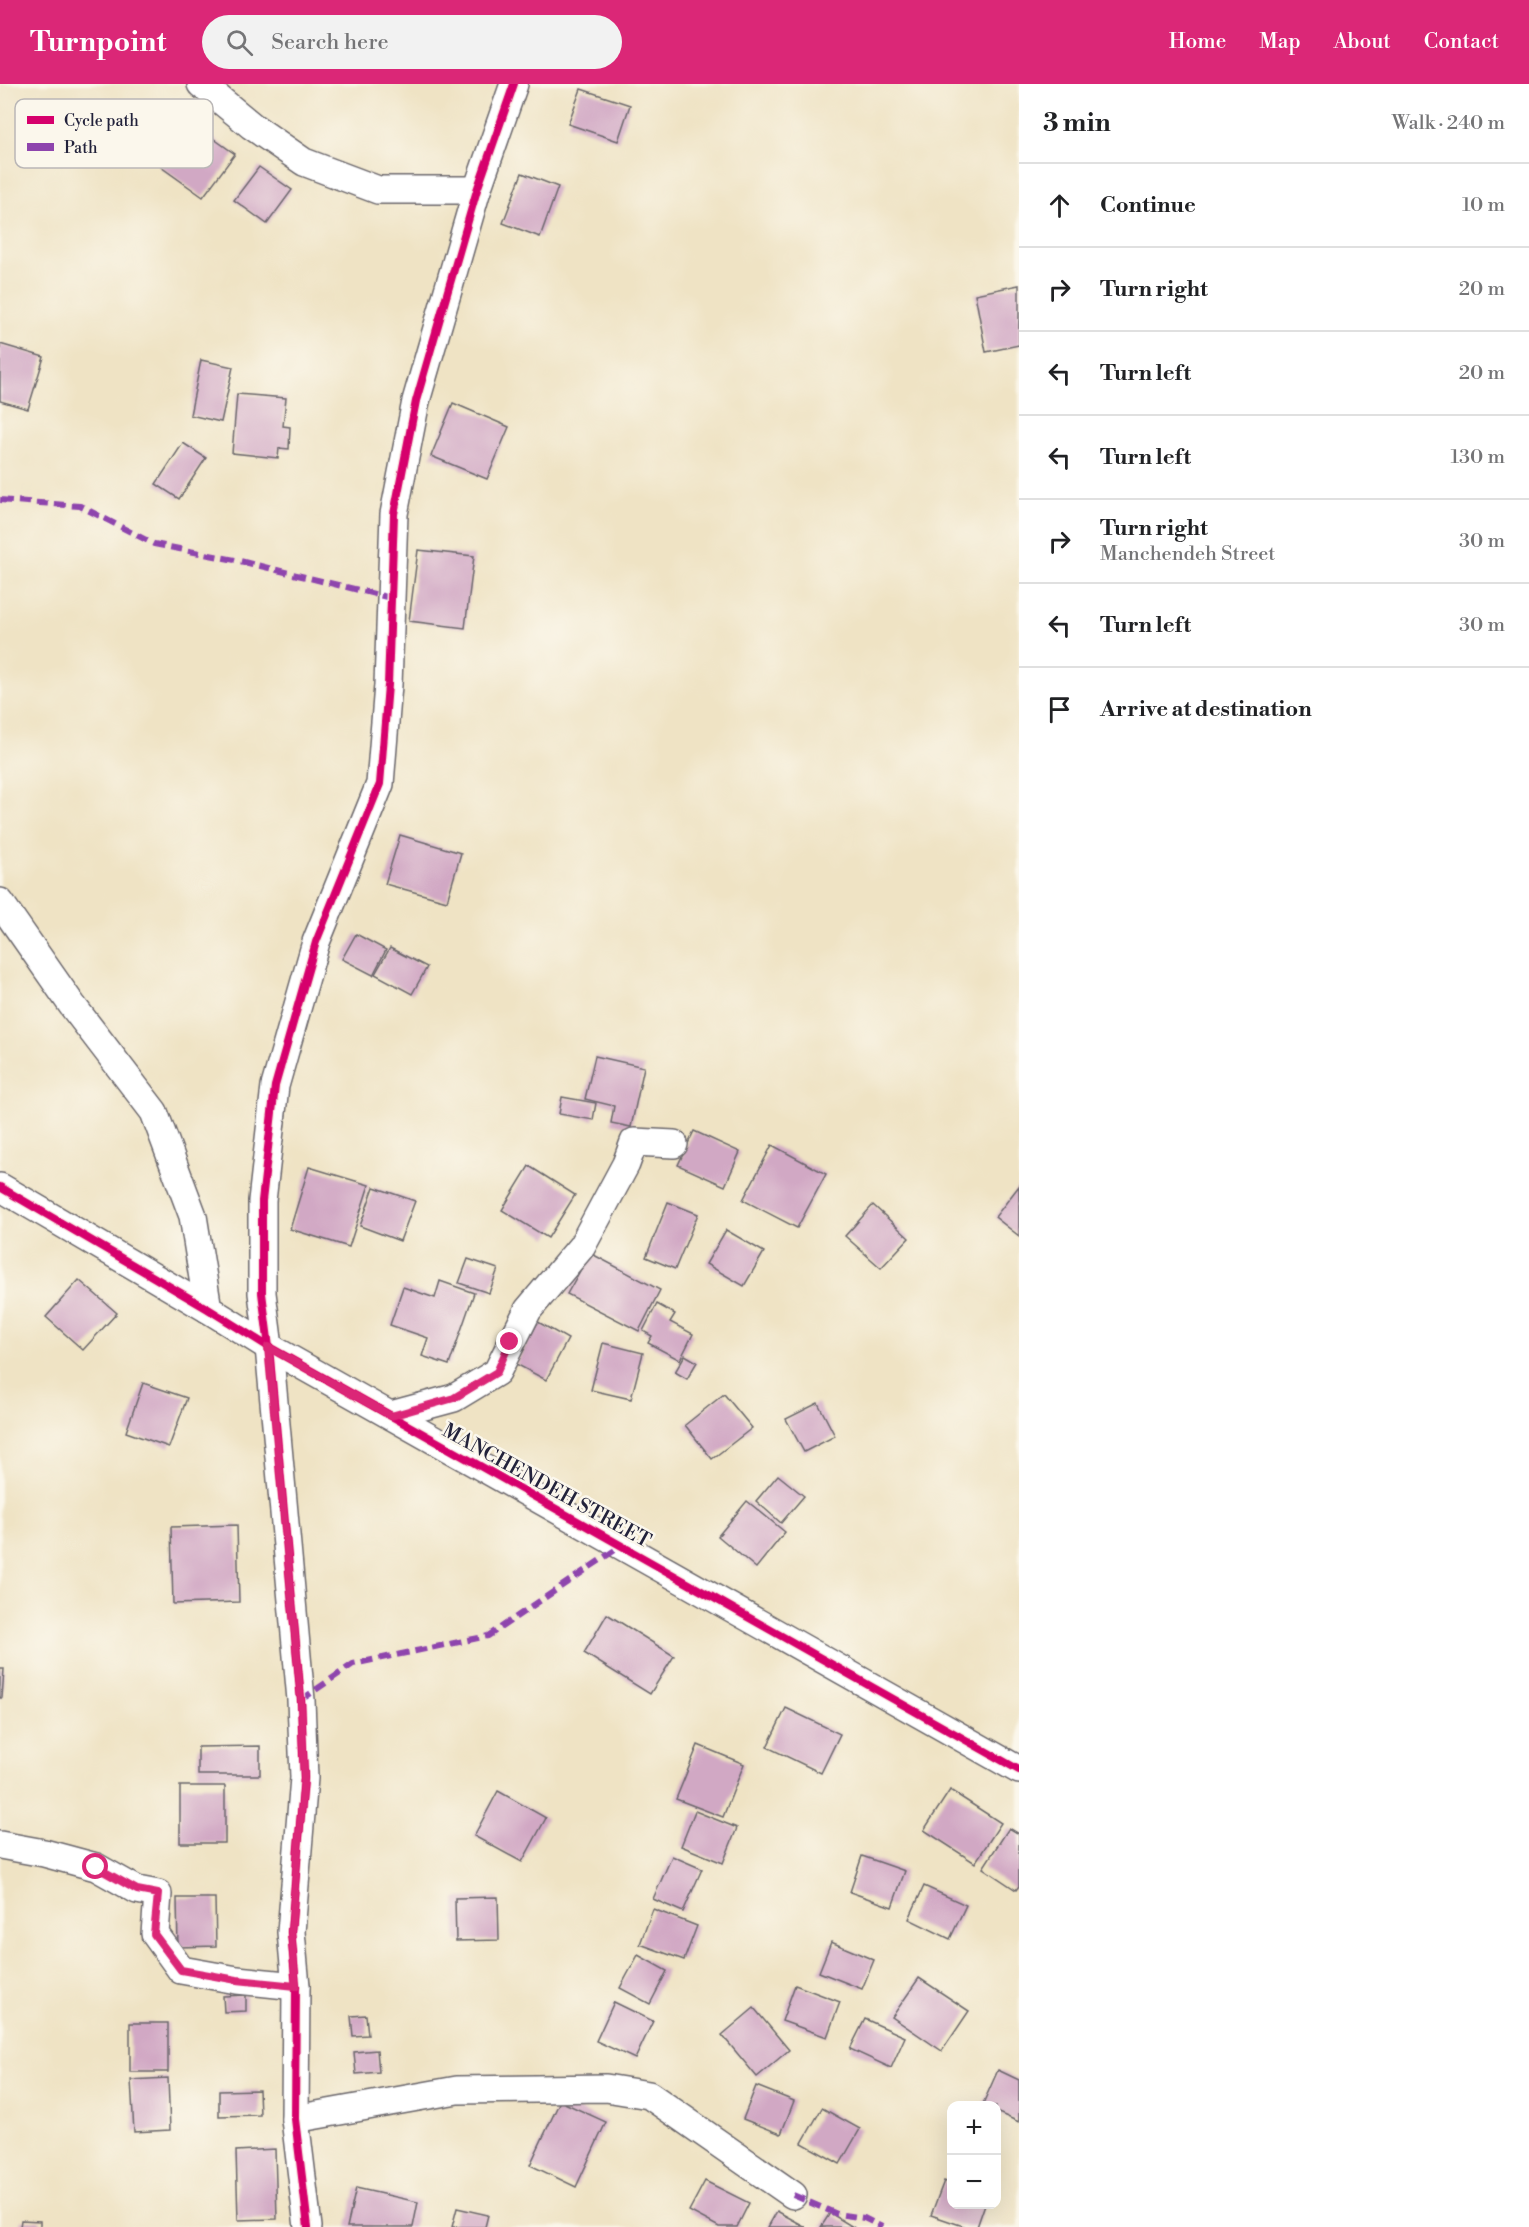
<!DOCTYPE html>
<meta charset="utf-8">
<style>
:root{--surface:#fff;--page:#f2f2f2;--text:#202124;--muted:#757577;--line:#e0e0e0;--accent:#db2777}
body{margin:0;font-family:"Libre Bodoni",serif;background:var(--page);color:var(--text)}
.controls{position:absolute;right:18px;bottom:18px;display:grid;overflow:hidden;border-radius:12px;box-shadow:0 6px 24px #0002}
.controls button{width:54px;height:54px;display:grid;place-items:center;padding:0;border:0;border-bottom:2px solid var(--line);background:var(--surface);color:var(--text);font:30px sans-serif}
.stop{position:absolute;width:18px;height:18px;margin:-14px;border:4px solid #db2777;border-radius:50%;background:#fff}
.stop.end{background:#db2777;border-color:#fff;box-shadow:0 2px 6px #0008}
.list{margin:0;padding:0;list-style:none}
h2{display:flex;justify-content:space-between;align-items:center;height:78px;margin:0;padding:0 24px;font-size:26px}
h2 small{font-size:20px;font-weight:400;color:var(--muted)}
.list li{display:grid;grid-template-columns:39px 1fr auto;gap:18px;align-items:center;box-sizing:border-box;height:84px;padding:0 24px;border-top:2px solid var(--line)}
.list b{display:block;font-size:22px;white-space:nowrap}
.list p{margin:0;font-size:20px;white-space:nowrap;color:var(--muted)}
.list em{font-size:20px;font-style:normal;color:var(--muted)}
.icon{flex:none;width:33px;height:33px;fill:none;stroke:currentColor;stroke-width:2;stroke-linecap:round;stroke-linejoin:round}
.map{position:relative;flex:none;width:1019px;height:2143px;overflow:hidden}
header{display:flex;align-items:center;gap:36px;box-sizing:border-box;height:84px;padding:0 30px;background:var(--accent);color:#fff}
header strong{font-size:28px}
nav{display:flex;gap:33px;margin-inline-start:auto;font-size:21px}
.search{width:420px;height:54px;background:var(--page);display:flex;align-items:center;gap:15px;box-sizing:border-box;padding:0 21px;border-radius:33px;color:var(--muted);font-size:22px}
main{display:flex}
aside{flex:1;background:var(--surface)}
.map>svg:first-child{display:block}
.building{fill:#d1a8c4}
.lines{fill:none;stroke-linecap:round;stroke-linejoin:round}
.minor-casing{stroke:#6a666b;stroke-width:30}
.minor{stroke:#fff;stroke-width:27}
.quiet{stroke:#8e44ad;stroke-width:6;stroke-dasharray:12 6;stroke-linecap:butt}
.cycleway-casing{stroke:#fbf7ec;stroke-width:11}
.cycleway{stroke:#d6006c;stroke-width:8}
.route{stroke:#db2777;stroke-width:8}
.labels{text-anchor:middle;stroke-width:5;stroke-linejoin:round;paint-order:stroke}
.street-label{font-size:20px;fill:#22223b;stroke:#fbf7ec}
.key{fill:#fbf7ec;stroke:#bab7b7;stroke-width:1.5}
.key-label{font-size:16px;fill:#22223b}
</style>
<header>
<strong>Turnpoint</strong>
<div class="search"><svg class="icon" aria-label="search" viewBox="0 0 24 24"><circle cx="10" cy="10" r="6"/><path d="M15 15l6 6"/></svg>Search here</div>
<nav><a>Home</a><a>Map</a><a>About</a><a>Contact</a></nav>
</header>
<main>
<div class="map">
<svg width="1019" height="2143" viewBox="0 0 1019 2143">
<rect width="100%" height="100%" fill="#fbf7ec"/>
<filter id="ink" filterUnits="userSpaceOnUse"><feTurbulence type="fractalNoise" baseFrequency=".0167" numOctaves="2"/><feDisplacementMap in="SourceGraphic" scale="12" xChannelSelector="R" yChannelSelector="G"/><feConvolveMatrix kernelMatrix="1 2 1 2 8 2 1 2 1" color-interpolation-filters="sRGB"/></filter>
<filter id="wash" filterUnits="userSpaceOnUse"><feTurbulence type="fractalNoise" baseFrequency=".008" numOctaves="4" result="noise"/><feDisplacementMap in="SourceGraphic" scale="24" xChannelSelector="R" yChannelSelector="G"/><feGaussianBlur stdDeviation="1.35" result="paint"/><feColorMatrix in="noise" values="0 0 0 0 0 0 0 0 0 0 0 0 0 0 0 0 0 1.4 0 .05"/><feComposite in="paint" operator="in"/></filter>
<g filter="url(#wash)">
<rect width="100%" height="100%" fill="#efe3c4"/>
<g id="blocks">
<g class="building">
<path d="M581,5L630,21L618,57L568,40Z"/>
<path d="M193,40L235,70L203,113L161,83Z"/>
<path d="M259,83L292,106L267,140L234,116Z"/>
<path d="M522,89L558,103L540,153L503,139Z"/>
<path d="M1019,201V261L986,268L975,210Z"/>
<path d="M0,260L44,273L28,325L0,317Z"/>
<path d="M201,276L233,283L221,338L190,331Z"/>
<path d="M237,310L286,314L283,342L290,343L289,365L279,364L278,374L232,369Z"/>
<path d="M453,319L509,343L487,395L431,372Z"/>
<path d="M183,359L206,374L179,415L156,400Z"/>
<path d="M418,466L474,472L465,544L409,537Z"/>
<path d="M400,751L461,769L447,817L385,800Z"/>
<path d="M356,850L386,866L373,891L342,875Z"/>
<path d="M390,864L427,883L412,910L375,890Z"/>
<path d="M595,972L644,983L631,1043L611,1039L614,1022L585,1015Z"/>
<path d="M562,1013L596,1019L593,1036L559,1030Z"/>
<path d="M694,1047L740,1068L725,1102L678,1081Z"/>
<path d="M772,1061L826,1090L797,1144L743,1116Z"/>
<path d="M529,1082L575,1111L548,1154L502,1126Z"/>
<path d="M309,1083L369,1101L349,1163L290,1145Z"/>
<path d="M1019,1102V1152L995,1133Z"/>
<path d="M374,1103L415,1117L400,1157L360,1142Z"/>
<path d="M668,1118L698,1130L675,1185L646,1173Z"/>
<path d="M873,1121L909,1154L881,1184L845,1152Z"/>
<path d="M726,1146L764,1168L744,1202L706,1180Z"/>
<path d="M590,1169L660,1206L639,1247L567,1210Z"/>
<path d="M468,1175L498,1185L489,1209L459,1199Z"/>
<path d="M79,1196L117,1229L83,1266L46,1233Z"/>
<path d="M440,1197L474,1209L449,1281L422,1272L428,1254L390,1241L403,1203L435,1214Z"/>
<path d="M657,1220L675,1230L670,1238L693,1250L680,1276L648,1259L652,1252L643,1247Z"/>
<path d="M538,1238L568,1255L546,1296L516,1280Z"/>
<path d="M603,1259L643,1269L631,1315L591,1306Z"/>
<path d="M685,1271L697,1278L687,1295L675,1288Z"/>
<path d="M143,1299L187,1314L169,1363L126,1348Z"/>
<path d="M724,1310L752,1344L712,1375L685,1341Z"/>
<path d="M818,1319L835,1352L804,1368L786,1335Z"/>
<path d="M778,1391L804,1412L781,1439L756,1417Z"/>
<path d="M747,1417L785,1448L756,1484L718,1452Z"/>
<path d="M237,1441L239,1518L173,1520L171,1443Z"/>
<path d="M607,1530L674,1572L650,1610L584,1569Z"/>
<path d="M0,1585H4L2,1614H0Z"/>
<path d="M786,1624L840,1650L821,1689L767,1663Z"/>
<path d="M698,1661L744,1680L723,1733L676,1715Z"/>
<path d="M260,1662V1691H198V1663Z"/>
<rect x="180" y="1702" width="45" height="57"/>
<path d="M950,1706L1001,1739L975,1779L924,1746Z"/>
<path d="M498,1707L546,1734L522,1778L474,1752Z"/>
<path d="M695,1727L737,1744L723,1779L681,1762Z"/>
<path d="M1009,1744L1019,1750V1802L1016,1806L983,1784Z"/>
<path d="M672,1772L702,1785L683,1828L653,1815Z"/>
<path d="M862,1772L905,1787L892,1823L850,1808Z"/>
<path d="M924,1802L966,1821L950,1855L909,1835Z"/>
<path d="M498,1813L499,1856L456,1857L455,1814Z"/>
<path d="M177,1814H215L216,1862L178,1863Z"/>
<path d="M653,1825L697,1842L684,1876L640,1860Z"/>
<path d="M831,1858L874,1876L862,1905L819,1888Z"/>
<path d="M638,1871L667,1887L650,1920L620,1904Z"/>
<path d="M919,1894L969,1927L942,1967L892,1933Z"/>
<path d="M795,1901L840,1918L827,1953L782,1937Z"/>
<path d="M246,1911V1927L224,1928L223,1912Z"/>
<path d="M614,1918L653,1937L635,1975L596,1957Z"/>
<path d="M754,1924L789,1966L757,1993L722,1951Z"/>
<path d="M366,1931L368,1951L353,1952L351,1932Z"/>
<path d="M865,1935L905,1953L891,1984L850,1965Z"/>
<rect x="130" y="1939" width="38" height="49"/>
<path d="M377,1966L379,1988L356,1990L354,1968Z"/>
<path d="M998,1986L1019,1996V2038L996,2028V2022H982Z"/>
<path d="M168,1994L170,2046L134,2048L131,1996Z"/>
<path d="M756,2002L794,2017L781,2050L743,2035Z"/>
<path d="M259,2006L260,2031L219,2032V2007Z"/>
<path d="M560,2017L606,2038L576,2103L530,2081Z"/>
<path d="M822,2024L860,2045L840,2080L802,2059Z"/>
<path d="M275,2065L277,2135L238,2136L236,2067Z"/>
<path d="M705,2097L749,2119L737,2143H719L689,2127Z"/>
<path d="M944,2097L952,2100V2120H985L977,2143H966L931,2131Z"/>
<path d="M356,2104L418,2118L413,2143H347Z"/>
<path d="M457,2124L488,2131L485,2143H452Z"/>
<path d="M777,2127L784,2131L806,2143H768Z"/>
<path d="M830,2129L853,2143H821Z"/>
<path d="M21,2136L40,2137V2143H20Z"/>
</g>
</g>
</g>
<g filter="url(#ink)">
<use href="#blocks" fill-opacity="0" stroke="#6a666b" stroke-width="1.5"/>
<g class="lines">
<defs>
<g id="minor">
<path d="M201,0L252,42L304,78L378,106H477"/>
<path d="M0,818L72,921L154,1028L193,1132L208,1225"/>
<path d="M0,1103L208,1225L269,1263L1019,1686"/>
<path d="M391,1331L454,1314L497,1288L528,1226L582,1162L626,1080L634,1058L674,1060"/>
<path d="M0,1761L44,1769L96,1783L137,1806L158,1810L155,1850L181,1886L237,1896L296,1902"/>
<path d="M295,2035L457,2006L606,2004L649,2011L793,2111"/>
<path d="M308,2143L295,2035L296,1902L291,1848L304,1694L301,1616L269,1263L262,1209V1117L275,1002L316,858L380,700L388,601L394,430L416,317L477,106L514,0"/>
</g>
</defs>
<use href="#minor" class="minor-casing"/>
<use href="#minor" class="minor"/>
<g class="quiet">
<path d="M0,416L80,422L154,460L240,477L391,514"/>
<path d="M301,1616L353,1580L488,1552L621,1462"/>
<path d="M793,2111L837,2130L864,2134L882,2143"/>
</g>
<defs>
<g id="cycleway">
<path d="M0,1103L208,1225L269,1263L1019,1686"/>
<path d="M308,2143L295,2035L296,1902L291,1848L304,1694L301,1616L269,1263L262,1209V1117L275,1002L316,858L380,700L388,601L394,430L416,317L477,106L514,0"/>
</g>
</defs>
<use href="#cycleway" class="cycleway-casing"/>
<use href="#cycleway" class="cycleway"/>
</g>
</g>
<g class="lines" filter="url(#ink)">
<path class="route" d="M96,1783L137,1806L158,1810L154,1850L181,1886L237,1896L296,1902L291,1848L304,1694L301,1616L268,1263L391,1332L454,1314L497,1288L510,1258"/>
</g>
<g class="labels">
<g class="street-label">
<text transform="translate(547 1401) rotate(29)" y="7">MANCHENDEH STREET</text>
</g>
</g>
<rect x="15" y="15" width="198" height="69" rx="9" class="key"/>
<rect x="27" y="32" width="27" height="8" fill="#d6006c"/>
<rect x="27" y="59" width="27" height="8" fill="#8e44ad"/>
<g class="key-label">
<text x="64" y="42">Cycle path</text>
<text x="64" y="69">Path</text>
</g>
</svg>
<div class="controls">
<button>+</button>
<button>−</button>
</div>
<div class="stop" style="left:96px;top:1783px"></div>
<div class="stop end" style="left:510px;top:1258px"></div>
</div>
<aside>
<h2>3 min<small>Walk · 240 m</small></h2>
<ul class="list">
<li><svg class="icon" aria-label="ahead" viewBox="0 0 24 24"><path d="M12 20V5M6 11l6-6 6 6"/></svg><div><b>Continue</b></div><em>10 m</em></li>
<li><svg class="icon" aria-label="right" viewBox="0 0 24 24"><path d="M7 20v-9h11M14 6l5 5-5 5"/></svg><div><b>Turn right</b></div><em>20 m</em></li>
<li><svg class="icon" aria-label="left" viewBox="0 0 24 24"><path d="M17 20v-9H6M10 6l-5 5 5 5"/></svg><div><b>Turn left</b></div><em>20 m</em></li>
<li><svg class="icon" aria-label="left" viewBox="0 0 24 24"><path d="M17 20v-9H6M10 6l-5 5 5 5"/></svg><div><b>Turn left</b></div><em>130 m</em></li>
<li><svg class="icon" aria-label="right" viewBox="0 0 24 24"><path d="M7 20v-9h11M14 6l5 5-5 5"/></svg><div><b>Turn right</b><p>Manchendeh Street</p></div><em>30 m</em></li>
<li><svg class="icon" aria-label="left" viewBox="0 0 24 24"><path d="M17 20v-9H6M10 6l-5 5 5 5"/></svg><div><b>Turn left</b></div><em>30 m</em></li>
<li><svg class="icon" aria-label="arrive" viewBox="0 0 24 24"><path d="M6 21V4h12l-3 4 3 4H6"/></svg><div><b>Arrive at destination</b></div></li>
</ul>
</aside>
</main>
